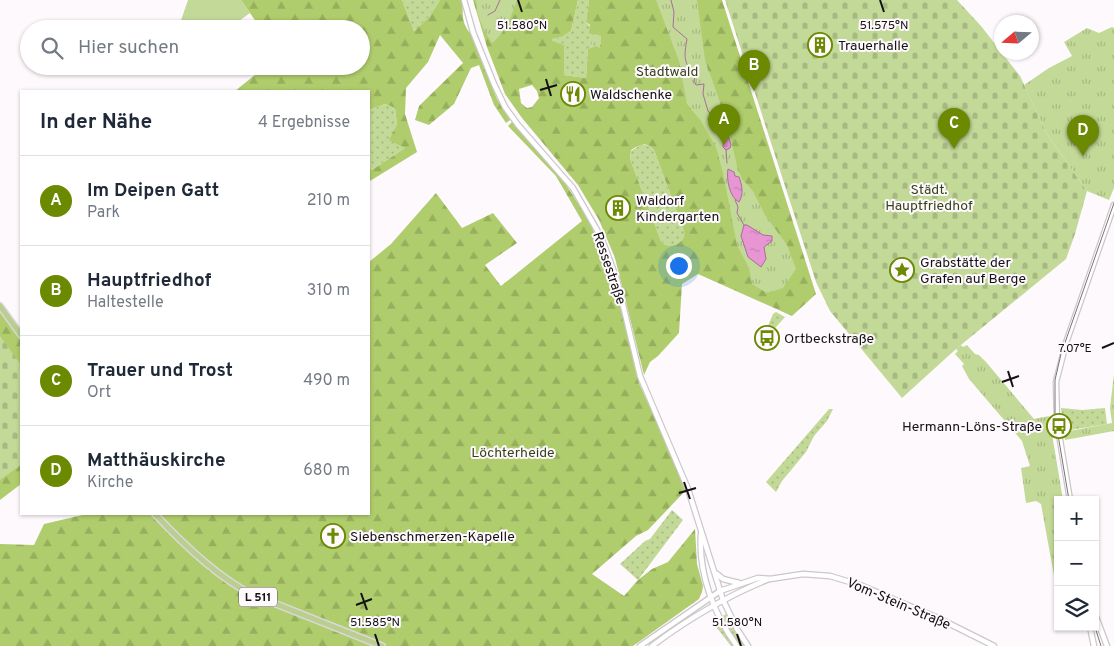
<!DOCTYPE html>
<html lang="de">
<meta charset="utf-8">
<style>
:root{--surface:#fff;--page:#f2f2f3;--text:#1f2937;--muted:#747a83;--line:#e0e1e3;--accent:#6b8901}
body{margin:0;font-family:Overpass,sans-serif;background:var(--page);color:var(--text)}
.controls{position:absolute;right:15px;bottom:15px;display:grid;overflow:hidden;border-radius:0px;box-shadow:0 1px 4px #0004}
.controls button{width:45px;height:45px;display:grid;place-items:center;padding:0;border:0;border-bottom:1px solid var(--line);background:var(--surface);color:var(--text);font:25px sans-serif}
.compass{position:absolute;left:994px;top:15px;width:45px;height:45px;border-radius:50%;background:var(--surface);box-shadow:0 1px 4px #0004;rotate:251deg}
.you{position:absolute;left:678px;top:265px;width:18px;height:18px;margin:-12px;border:4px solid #fff;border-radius:50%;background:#1a73e8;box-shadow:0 0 0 8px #1a73e833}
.badge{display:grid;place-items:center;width:32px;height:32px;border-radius:50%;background:var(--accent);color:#fff;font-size:16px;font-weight:700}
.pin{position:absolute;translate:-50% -41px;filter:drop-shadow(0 1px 2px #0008)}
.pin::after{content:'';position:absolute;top:26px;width:18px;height:15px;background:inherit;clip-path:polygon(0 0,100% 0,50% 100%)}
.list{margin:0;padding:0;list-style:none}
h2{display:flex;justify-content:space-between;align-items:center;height:65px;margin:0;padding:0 20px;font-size:21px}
h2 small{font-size:16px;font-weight:400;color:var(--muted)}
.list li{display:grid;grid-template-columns:32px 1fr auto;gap:15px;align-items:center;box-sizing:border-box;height:90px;padding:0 20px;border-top:1px solid var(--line)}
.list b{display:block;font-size:19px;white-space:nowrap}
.list p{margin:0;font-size:16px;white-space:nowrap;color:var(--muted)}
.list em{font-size:16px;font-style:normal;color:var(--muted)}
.icon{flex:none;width:28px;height:28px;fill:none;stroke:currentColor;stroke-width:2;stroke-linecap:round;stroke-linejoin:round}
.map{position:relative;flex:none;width:1114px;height:646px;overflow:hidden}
.search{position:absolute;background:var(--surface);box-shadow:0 1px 4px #0004;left:20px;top:20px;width:350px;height:55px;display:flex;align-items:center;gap:12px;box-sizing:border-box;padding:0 18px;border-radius:28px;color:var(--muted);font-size:19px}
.panel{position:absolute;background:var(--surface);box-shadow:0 1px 4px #0004;left:20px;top:90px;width:350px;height:425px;border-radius:0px}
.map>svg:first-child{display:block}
.grass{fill:url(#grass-dots)}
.forest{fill:url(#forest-firs);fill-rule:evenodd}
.cemetery{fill:url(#cemetery-stones)}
.park{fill:url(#park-tufts)}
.garden{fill:#c3d998}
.water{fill:url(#water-ripples);stroke:#a86e9a}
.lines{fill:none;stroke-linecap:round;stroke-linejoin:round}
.stream{stroke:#a86e9a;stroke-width:1}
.secondary-casing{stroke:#ccc7cb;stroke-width:7}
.primary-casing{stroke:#d9d9d9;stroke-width:8}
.secondary{stroke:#fff;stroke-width:4.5}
.primary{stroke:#bbcd91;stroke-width:5}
.tram{stroke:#787477;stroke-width:1}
.ticks{fill:none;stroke:#141213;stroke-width:2}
.labels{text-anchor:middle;stroke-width:4;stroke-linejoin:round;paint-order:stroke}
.shield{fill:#fef9fd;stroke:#5a5759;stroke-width:1}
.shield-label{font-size:12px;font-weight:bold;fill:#141213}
.poi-label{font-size:14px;fill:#141213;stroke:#fef9fd;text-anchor:start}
.park-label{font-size:14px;fill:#36421a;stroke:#fef9fd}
.street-label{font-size:14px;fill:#141213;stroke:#fef9fd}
.ticks-label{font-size:12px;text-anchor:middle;fill:#141213;stroke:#fef9fd;stroke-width:4;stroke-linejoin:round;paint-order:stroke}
</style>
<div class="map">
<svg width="1114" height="646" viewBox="0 0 1114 646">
<defs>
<pattern id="grass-dots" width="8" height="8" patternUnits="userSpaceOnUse" patternTransform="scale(1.25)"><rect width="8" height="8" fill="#c3d998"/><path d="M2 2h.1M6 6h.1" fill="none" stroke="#a7b982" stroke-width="1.8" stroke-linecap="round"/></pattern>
<pattern id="forest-firs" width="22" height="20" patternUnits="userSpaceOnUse" patternTransform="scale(1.25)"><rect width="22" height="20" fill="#afcd6c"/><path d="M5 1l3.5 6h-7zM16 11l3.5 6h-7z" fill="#96af5d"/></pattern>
<pattern id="cemetery-stones" width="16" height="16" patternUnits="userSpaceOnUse" patternTransform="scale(1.25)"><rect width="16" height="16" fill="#c3d998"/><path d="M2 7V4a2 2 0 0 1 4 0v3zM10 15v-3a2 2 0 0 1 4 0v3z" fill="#a7b982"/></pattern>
<pattern id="park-tufts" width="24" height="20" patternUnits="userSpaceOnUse" patternTransform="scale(1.25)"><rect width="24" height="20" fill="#c3d998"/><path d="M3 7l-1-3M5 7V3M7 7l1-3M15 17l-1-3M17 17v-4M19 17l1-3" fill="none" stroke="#a7b982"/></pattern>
<pattern id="water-ripples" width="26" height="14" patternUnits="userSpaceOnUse" patternTransform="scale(1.25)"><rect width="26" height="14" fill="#e895d4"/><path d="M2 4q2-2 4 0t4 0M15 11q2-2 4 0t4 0" fill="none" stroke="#c67fb5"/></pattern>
</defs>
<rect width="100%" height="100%" fill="#fef9fd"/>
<g class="grass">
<path d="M402,0H440L430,16L414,31Z"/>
<path d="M578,0H589L586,22L601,38V44L588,49L586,78L564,75V45L552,42V39L562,37L571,31Z"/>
<path d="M385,104L395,108L397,125L405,148L372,170L369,167V110Z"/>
<path d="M642,144L650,146L654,150L684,231C686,242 675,247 665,245L661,241L630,159L631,151Z"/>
<path d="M776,312L785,317L760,345L773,314Z"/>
<path d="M1061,408L1082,410L1105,408L1107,424L1064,431Z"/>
<path d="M829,409H833L827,421L814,436L806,452L782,481L776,492L766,482Z"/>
<path d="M672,510L683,520L638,580L620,564L645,541L650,539Z"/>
<path d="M726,614L746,646H740L721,617Z"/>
<path d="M717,618L731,642L733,646H731L713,623Z"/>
</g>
<g class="forest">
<path d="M241,0H402L414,31L430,16L440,0H462C464,15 460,21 471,34L497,99L510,120L506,123L494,105L479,65L471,68L454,104L429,125L415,120L419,106L463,63L440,35L428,62L406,88L405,114L417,152L370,181L369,167L372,170L405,148L389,140L397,125L395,108L385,104L369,110V91H235L266,66H361V29H261Z"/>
<path d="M473,0H578L571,31L562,37L552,39V41L564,45V75L586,78L588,49L601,44V38L589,33L590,25L586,22L589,0H722L816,294L792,316L698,274L682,284L679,333L658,356L650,362L644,375L615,258L599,220L578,185L522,118L505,94L487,47ZM532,85L537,91L539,98L532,107L527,108L521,103L519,89ZM644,144L650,146L654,150L684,231C686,242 675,247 665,245L661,241L630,159L631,150L636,147Z"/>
<path d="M512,122L559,174L587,217L606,258L622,313L639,383L687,489L648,530L636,536L592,574L624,596L638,580L652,569L668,562L695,529L697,564L703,586L702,592L699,599L633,646H0V544L34,545L44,524L87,514H369V262L391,244L436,193L462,228L493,213L517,243L485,265L501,286L582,221L556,176L508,126Z"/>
<path d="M0,311L21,341V484L0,500Z"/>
</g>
<g class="cemetery">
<path d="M725,0H957L981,26L1020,76L1047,134L1087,191L1075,234L1066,259L956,349L902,398L830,311L816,282Z"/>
<path d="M0,336L21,365V465L0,480Z"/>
</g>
<g class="park">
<path d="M476,0H517C511,17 506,32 492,43C483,29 477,17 476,0Z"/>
<path d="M656,0H697L705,60L726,119L738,170L742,179L753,191L765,215L787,245L796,269L783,288L767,293L752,284L749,268L737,245L723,173L716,147L701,121L687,104L679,61Z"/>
<path d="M1112,27L1114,28V188L1109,200L1087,191L1047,134L1024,85L1049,68L1072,56L1064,42L1087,28L1099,33Z"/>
<path d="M595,34L601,36L600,48L591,44Z"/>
<path d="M961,345L963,347L967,345L975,354L979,355L986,362L1034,419L1049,416L1063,500H1058V598L1041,504L1036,501L1026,503L1021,468L1030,466L1022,441L969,379L962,366L964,364L955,354L958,351L956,349Z"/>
<path d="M1114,374V431L1065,440L1064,432L1112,423L1110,408Z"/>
</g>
<path class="garden" d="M188,0H241L250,13L228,29H178Z"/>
<g class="water">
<path d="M721,120L725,125L731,145L730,148L726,150L723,147V141L718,135V122Z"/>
<path d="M728,169L734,172L735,176L739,177C742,185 744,194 739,202C730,198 726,179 728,169Z"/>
<path d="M744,225H747L763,235L772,236V241L764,247L766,259L761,267L748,257L741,236Z"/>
</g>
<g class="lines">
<g class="stream">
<path d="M671,0L674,12L673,27L687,39C684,56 683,62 695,76L694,81L696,85L704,84L703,94L708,111L718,122"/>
<path d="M488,15L495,11L500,0"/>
<path d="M726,150L727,163"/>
<path d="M735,200L738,207L737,213L744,225"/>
</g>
<defs>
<g id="secondary">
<path d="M464,0L473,32L494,84L505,107L518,125L573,188L601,237L617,280L640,376L688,489L723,600L737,629L748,646"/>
<path d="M1070,500L1057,422L1056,382L1066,343L1114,205"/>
<path d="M701,534C698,573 714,615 737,646"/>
<path d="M717,574L723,579L739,583"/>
<path d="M1095,614L1107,646"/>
<path d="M1090,627L1094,646"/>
<path d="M640,646L720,591L758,578L770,579L803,574L830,576L860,585L938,618L994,646"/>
<path d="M652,646C688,619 727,596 769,579"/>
</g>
<g id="primary">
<path d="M0,306L21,335"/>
<path d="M155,514C182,543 216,576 251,594L382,646"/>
</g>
</defs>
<use href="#secondary" class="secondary-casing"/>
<use href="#primary" class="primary-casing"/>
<use href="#secondary" class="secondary"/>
<use href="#primary" class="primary"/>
<g class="tram">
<path d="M1069,500L1055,417V380L1061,354L1114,203"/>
<path d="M1095,627L1101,646"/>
</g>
</g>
<path class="ticks" d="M518,0L522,12M880,0L884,12M546,79L551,96M540,90L557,85M1102,348L1114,343M1008,371L1013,387M1002,382L1019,376M684,482L690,499M679,493L696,488M361,593L367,610M356,605L372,599M375,634L379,646M737,634L741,646"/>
<defs>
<symbol id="building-ring" viewBox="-11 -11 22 22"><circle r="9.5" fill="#fef9fd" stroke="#6b8901" stroke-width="1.5"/><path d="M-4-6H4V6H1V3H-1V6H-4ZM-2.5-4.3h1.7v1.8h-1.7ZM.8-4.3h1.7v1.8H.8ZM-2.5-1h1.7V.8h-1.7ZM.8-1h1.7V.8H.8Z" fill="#6b8901"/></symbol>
<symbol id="restaurant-ring" viewBox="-11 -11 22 22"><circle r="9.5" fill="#fef9fd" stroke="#6b8901" stroke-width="1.5"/><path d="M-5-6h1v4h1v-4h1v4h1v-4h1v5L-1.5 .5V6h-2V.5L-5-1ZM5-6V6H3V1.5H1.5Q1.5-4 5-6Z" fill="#6b8901"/></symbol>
<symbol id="sight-ring" viewBox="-11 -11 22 22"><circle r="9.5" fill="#fef9fd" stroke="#6b8901" stroke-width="1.5"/><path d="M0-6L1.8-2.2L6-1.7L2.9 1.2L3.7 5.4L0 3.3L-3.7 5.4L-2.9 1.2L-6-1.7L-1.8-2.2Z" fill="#6b8901"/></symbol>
<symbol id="bus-ring" viewBox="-11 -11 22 22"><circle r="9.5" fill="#fef9fd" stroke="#6b8901" stroke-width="1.5"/><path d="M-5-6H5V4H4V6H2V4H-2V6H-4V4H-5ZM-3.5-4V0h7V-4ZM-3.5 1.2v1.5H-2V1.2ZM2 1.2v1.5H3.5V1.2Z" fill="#6b8901"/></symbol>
<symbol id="church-ring" viewBox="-11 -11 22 22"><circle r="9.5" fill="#fef9fd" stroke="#6b8901" stroke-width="1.5"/><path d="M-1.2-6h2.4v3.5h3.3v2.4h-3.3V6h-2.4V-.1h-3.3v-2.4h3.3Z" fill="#6b8901"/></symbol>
</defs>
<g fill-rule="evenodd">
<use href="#building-ring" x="806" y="31" width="28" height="28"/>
<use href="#restaurant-ring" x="559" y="80" width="28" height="28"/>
<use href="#building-ring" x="604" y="194" width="28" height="28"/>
<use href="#sight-ring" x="888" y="256" width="28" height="28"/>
<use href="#bus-ring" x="753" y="324" width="28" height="28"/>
<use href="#bus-ring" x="1045" y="412" width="28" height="28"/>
<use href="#church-ring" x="319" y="522" width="28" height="28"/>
</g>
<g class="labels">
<rect class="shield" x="239" y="587.5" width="38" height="19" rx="4"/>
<g class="shield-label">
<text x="258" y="601">L 511</text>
</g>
<g class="poi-label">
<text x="838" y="50">Trauerhalle</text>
<text x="590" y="99">Waldschenke</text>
<text x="636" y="205">Waldorf<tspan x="636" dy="16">Kindergarten</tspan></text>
<text x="920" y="267">Grabstätte der<tspan x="920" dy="16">Grafen auf Berge</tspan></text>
<text x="784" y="343">Ortbeckstraße</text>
<text x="1042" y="431" text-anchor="end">Hermann-Löns-Straße</text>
<text x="350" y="541">Siebenschmerzen-Kapelle</text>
</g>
<g class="park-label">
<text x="667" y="76">Stadtwald</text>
<text x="929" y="194">Städt.<tspan x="929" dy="16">Hauptfriedhof</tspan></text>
<text x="513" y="457">Löchterheide</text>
</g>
<g class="street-label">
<text transform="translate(610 268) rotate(71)" y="5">Ressestraße</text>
<text transform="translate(899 603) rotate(23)" y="5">Vom-Stein-Straße</text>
</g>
</g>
<g class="ticks-label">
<text x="522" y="29">51.580°N</text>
<text x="884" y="29">51.575°N</text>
<text x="1075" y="352">7.07°E</text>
<text x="375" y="626">51.585°N</text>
<text x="737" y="626">51.580°N</text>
</g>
</svg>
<div class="controls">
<button>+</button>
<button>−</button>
<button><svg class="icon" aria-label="layers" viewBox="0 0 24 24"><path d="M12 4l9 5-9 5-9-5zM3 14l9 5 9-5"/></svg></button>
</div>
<svg class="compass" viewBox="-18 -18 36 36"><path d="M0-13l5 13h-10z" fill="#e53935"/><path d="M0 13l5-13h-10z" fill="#747a83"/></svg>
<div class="you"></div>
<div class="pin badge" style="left:724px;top:145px">A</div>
<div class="pin badge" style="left:754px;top:91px">B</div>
<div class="pin badge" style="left:954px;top:149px">C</div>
<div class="pin badge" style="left:1083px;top:156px">D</div>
<div class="search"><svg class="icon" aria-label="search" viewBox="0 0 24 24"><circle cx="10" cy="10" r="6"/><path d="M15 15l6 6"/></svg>Hier suchen</div>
<section class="panel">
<h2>In der Nähe<small>4 Ergebnisse</small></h2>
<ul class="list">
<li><span class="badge">A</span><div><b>Im Deipen Gatt</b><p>Park</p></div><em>210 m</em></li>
<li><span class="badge">B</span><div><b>Hauptfriedhof</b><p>Haltestelle</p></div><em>310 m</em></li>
<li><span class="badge">C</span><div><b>Trauer und Trost</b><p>Ort</p></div><em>490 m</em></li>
<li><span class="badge">D</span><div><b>Matthäuskirche</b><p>Kirche</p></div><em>680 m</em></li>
</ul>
</section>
</div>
